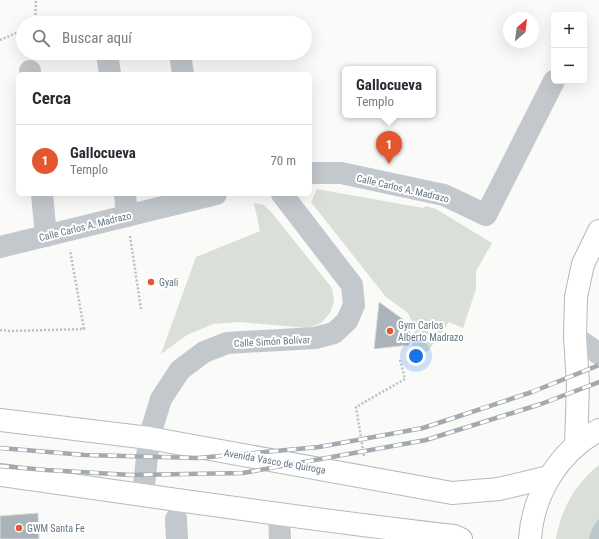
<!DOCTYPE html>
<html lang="es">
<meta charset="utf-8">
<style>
:root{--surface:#fff;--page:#f2f2f3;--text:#2b2b33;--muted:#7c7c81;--line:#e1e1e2;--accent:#e4572e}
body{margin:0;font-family:"Roboto Condensed",sans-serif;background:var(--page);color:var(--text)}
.controls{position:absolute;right:12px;top:12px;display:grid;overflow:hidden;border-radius:6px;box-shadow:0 4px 16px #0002}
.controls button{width:36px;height:36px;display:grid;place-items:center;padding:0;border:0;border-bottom:1px solid var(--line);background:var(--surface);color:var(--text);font:20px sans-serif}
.compass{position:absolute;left:503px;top:12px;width:36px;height:36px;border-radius:50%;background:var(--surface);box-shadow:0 4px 16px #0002;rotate:28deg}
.you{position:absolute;left:416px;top:356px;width:14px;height:14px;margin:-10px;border:3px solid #fff;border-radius:50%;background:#1a73e8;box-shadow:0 0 0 6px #1a73e833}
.badge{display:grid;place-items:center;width:26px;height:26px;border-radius:50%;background:var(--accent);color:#fff;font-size:13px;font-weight:700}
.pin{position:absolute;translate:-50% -33px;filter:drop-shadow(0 1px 2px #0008)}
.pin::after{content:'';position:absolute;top:21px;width:14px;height:12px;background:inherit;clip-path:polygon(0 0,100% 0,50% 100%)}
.popup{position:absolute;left:342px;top:66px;width:94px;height:52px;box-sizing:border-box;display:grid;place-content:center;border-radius:6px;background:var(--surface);filter:drop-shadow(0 1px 3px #0005);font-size:13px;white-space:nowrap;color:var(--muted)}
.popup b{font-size:15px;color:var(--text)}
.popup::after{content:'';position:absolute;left:50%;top:100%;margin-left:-8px;border:8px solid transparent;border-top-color:var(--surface)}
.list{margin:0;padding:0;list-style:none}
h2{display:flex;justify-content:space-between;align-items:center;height:52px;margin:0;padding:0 16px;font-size:17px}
h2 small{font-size:13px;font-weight:400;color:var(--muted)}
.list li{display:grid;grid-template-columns:26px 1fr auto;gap:12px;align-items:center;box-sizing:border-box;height:72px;padding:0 16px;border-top:1px solid var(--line)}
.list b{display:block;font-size:15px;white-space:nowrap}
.list p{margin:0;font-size:13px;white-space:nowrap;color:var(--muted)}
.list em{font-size:13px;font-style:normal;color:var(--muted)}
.icon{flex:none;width:22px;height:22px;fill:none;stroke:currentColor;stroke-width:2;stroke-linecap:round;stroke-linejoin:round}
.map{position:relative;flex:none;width:599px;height:539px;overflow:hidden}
.search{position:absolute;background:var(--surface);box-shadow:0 4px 16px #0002;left:16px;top:16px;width:296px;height:44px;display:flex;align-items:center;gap:10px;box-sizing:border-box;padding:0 14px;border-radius:22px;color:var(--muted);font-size:15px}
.panel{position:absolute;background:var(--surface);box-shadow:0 4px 16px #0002;left:16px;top:72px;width:296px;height:124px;border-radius:6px}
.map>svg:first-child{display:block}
.green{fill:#dadfd7}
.water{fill:#bbc7cb}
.building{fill:#aab3b9;stroke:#dcdcda}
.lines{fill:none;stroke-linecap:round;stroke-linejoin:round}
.major-casing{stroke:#b5babe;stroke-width:24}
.highway-casing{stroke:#b4b9bd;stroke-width:24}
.path{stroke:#bbbfc2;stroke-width:2.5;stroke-dasharray:2 2;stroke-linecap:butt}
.minor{stroke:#c3c8cc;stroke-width:22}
.major{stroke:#fff;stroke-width:22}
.highway{stroke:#fff;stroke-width:22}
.rail-casing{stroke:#a2aab0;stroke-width:4.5}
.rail{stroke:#fff;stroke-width:3;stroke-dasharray:9;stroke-linecap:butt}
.poi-dot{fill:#e4572e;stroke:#fff;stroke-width:1.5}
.labels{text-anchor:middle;stroke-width:4;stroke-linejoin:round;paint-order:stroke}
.street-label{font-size:10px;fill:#657683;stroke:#fff}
.poi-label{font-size:10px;fill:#657683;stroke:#fff;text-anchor:start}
</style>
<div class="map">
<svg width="599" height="539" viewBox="0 0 599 539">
<rect width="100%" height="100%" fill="#fafaf8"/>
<g class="green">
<path d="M317,189L423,208L426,206L436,209L492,243L476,271V289L463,328L449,322L431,347L427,352L412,346L415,329L408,313L386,297L311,202Z"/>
<path d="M254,203L264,205L272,213L332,288L334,302L330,313L321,323L308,328L239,322L213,324L187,335L161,354L196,257L260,231Z"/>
<path d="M599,465V519C593,525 590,531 589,539H556C561,509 575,484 599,465Z"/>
</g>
<path class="water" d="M599,519V539H589C590,531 593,525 599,519Z"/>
<g class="building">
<path d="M379,302L404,320L410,331L409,345L374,349Z"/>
<path d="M38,513L39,539H0V516Z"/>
</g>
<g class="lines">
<defs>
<g id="major">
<path d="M0,420L149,438L452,493L499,489L549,477"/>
<path d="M0,475C151,496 302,519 454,536L461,539"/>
<path d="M530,539C533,494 559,451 599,430"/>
</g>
<path id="highway" d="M576,446L578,384L575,337L576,297L583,264L599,231"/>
</defs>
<use href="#major" class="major-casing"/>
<use href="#highway" class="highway-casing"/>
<g class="path">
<path d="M35,23L36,0"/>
<path d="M0,40L23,30"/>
<path d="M130,236L141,309"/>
<path d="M0,330L11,331L84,329L70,250"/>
<path d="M364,456L356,407L405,379L400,360"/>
</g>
<g class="minor">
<path d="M107,53L110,74"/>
<path d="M180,53L183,74"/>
<path d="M30,71V74"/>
<path d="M310,173H341L444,195L486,215L554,81"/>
<path d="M42,194L46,236"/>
<path d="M125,194L127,216"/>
<path d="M0,247L216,194"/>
<path d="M575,337L599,354"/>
<path d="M143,495L149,438L161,399L180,370L204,352L227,343L315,338L334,333L347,321L354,305L352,285L282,194"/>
<path d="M279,515L280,539"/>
<path d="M176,519L177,539"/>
</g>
<use href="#major" class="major"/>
<use href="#highway" class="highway"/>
<defs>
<g id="rail">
<path d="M0,448L85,455L198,458L319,447L423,428L532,392L599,365"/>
<path d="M0,466L46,470L131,475L243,473L426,440L541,404L599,382"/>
</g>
</defs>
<use href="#rail" class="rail-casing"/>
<use href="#rail" class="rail"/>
</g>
<g class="poi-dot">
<circle cx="151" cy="282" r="4"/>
<circle cx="390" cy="331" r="4"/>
<circle cx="19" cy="528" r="4"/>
</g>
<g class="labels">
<g class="street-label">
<text transform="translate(403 188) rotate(13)" y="4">Calle Carlos A. Madrazo</text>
<text transform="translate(85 226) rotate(-14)" y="4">Calle Carlos A. Madrazo</text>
<text transform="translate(272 341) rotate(-3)" y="4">Calle Simón Bolívar</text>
<text transform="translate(275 461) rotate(10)" y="4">Avenida Vasco de Quiroga</text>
</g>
<g class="poi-label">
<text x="159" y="286">Gyali</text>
<text x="398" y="329">Gym Carlos<tspan x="398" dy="12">Alberto Madrazo</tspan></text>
<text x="27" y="532">GWM Santa Fe</text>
</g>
</g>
</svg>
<div class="controls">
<button>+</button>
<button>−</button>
</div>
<svg class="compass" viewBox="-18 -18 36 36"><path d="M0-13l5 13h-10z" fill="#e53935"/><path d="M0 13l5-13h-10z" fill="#7c7c81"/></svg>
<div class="you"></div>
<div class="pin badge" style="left:389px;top:164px">1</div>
<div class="popup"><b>Gallocueva</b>Templo</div>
<div class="search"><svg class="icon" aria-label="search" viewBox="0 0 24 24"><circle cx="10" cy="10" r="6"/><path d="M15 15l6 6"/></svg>Buscar aquí</div>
<section class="panel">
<h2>Cerca<small></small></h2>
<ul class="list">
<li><span class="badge">1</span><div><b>Gallocueva</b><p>Templo</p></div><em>70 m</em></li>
</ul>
</section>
</div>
